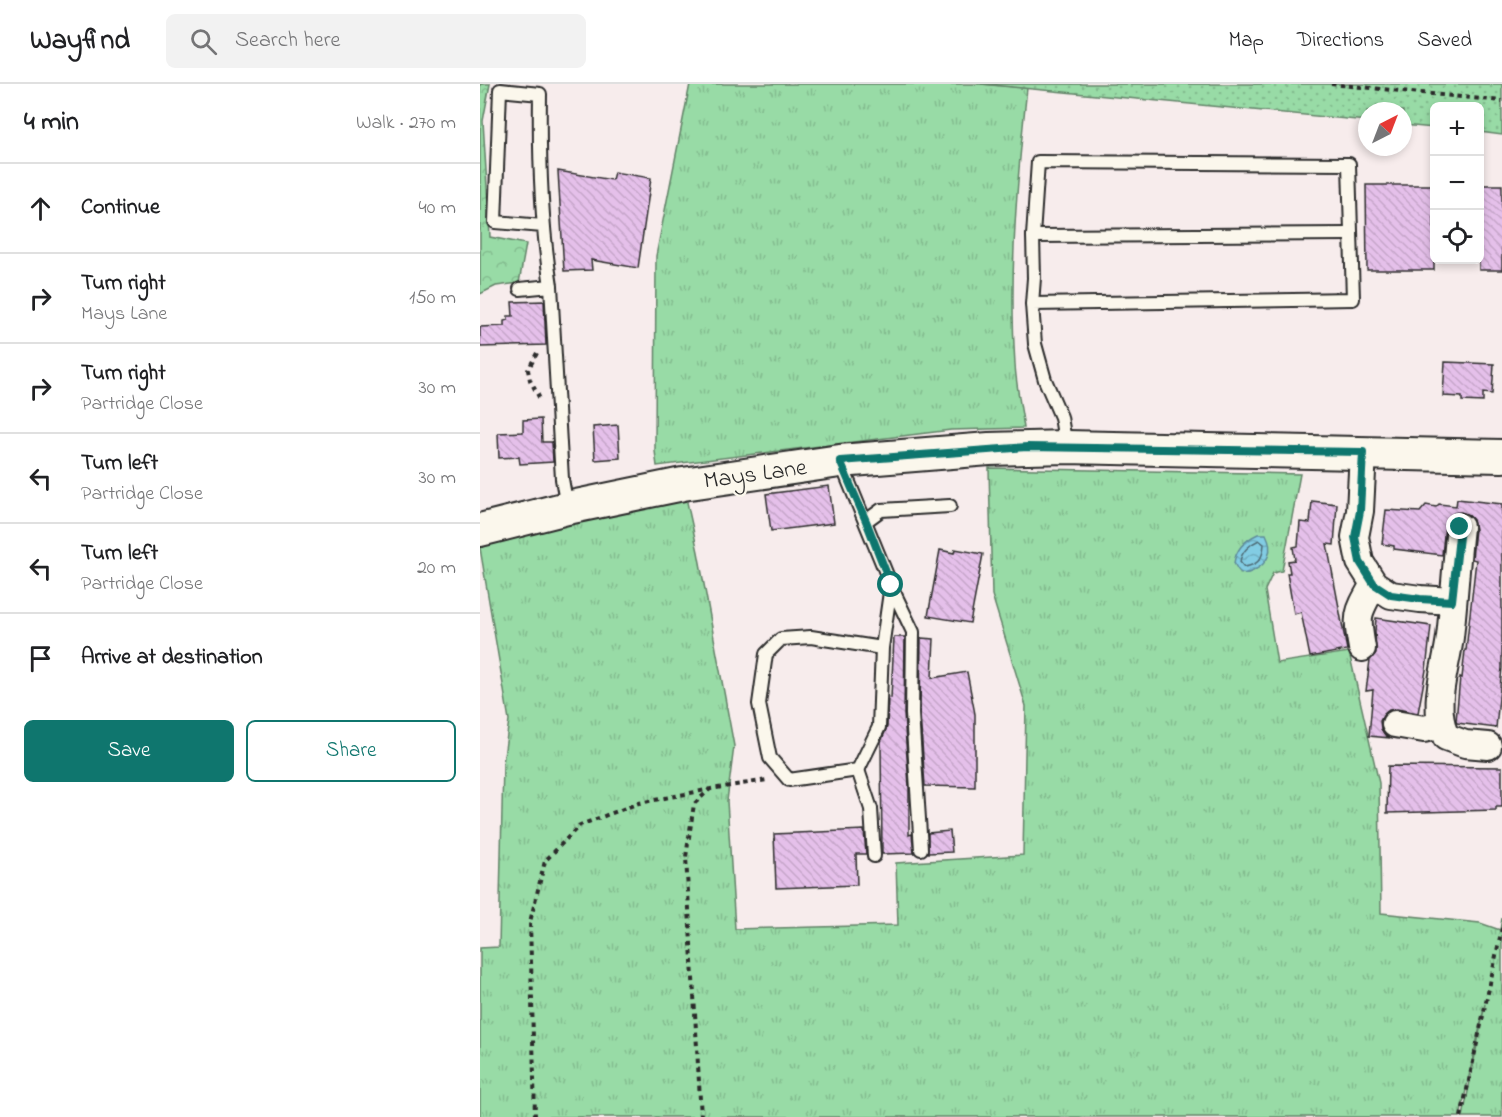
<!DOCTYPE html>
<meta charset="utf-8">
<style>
:root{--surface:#fff;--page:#f2f2f2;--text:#202124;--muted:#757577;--line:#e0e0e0;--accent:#0f766e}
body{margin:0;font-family:"Indie Flower",sans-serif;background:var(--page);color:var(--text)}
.controls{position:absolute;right:18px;top:18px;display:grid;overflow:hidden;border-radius:9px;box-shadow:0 3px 9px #0003}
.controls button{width:54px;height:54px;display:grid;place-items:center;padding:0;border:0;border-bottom:2px solid var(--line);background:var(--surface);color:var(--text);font:30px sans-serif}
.compass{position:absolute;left:878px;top:18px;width:54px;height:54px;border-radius:50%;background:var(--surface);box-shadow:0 3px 9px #0003;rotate:42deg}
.stop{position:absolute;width:18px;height:18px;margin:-14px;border:4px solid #0f766e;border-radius:50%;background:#fff}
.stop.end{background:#0f766e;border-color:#fff;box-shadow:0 2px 6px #0008}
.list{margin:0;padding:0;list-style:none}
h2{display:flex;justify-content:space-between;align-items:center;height:78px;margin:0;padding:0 24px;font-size:26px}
h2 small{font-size:20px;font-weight:400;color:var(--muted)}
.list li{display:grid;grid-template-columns:39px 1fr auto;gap:18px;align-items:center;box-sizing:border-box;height:90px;padding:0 24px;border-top:2px solid var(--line)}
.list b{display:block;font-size:22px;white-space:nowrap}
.list p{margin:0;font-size:20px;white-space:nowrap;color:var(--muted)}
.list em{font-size:20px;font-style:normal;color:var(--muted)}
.actions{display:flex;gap:12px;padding:18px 24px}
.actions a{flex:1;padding:14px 0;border:2px solid var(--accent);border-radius:9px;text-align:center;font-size:21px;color:var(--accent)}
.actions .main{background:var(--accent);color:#fff}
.icon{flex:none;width:33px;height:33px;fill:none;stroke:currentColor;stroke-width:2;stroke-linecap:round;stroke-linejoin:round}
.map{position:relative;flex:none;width:1022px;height:1033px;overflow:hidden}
header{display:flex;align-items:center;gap:36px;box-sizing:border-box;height:84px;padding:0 30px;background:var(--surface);border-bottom:2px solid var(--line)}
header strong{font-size:28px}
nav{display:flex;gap:33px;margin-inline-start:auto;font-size:21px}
.search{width:420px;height:54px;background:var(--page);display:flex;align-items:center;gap:15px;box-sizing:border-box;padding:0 21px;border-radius:9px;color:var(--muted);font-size:22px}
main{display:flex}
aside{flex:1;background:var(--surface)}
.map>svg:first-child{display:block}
.grass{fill:url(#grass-tufts);stroke:#628368;stroke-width:1.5}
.forest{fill:url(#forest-crowns);stroke:#628368;stroke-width:1.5}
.park{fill:url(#park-dots);stroke:#628368;stroke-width:1.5}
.water{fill:url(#water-waves);stroke:#5f8c99;stroke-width:1.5}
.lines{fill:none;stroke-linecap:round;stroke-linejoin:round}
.shore{stroke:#4e6b75;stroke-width:1.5}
.building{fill:url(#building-back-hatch);stroke:#2b2b2b;stroke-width:1.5}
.service-casing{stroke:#2b2b2b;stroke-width:16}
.minor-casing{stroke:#2b2b2b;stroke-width:30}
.tertiary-casing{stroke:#2b2b2b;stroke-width:36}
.path{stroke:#2b2b2b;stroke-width:4;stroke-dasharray:4.5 4.5;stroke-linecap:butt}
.service{stroke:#fbf7ec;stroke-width:12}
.minor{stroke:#fbf7ec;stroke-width:26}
.tertiary{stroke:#fbf7ec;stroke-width:32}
.route{stroke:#0f766e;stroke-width:8}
.labels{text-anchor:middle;stroke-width:4.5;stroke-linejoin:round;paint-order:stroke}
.street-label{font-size:24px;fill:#2b2b2b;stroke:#fbf7ec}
</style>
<header>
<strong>Wayfind</strong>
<div class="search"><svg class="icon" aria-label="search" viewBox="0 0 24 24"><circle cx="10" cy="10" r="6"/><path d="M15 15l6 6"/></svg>Search here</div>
<nav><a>Map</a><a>Directions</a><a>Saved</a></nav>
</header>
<main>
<aside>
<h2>4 min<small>Walk · 270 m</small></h2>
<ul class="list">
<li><svg class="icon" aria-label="ahead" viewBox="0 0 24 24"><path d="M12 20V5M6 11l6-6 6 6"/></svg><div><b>Continue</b></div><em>40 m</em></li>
<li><svg class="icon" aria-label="right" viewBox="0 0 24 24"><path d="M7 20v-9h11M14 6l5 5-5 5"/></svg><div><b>Turn right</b><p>Mays Lane</p></div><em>150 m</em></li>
<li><svg class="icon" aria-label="right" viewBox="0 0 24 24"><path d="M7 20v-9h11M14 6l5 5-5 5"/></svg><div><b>Turn right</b><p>Partridge Close</p></div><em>30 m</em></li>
<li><svg class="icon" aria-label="left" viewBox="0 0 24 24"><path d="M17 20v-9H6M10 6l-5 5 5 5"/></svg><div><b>Turn left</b><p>Partridge Close</p></div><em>30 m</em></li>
<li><svg class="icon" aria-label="left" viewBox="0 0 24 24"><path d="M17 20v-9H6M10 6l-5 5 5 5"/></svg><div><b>Turn left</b><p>Partridge Close</p></div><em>20 m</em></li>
<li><svg class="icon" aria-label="arrive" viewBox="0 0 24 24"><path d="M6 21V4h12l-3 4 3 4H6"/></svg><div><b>Arrive at destination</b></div></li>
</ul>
<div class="actions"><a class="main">Save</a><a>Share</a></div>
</aside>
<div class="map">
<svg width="1022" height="1033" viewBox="0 0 1022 1033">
<defs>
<pattern id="grass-tufts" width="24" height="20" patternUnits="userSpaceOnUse" patternTransform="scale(1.5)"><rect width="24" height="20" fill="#98dba6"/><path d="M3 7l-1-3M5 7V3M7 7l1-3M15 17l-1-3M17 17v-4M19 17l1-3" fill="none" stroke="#83bc8f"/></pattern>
<pattern id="forest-crowns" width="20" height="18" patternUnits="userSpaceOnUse" patternTransform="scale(1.5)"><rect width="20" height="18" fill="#98dba6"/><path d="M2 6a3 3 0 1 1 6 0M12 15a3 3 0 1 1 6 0" fill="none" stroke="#83bc8f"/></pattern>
<pattern id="park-dots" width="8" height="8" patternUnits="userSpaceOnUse" patternTransform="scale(1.5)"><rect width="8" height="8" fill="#98dba6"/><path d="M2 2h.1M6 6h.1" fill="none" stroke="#83bc8f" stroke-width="1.8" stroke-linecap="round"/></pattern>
<pattern id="water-waves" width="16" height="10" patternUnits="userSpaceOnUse" patternTransform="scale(1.5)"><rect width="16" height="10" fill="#82cce3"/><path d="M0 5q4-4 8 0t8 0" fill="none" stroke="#70afc3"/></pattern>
<pattern id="building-back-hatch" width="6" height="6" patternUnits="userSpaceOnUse" patternTransform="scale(1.5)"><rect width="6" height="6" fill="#e5c0ea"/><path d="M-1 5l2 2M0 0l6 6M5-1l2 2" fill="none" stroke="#c5a5c9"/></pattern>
</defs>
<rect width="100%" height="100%" fill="#f7ecec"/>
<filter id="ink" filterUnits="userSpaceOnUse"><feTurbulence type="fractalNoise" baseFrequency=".0167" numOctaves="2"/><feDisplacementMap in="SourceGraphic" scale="12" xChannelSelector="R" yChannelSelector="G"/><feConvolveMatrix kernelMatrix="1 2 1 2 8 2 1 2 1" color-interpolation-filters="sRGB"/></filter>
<g filter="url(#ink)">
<g class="grass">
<path d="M210,0H501L547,4C537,95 529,188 535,280C536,301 541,323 544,344L471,346L177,382L175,367L176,172Z"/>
<path d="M509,384L820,390L802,487L793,489L785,506L797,579L869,568L899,699L901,829L1000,839L1020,846L1022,834V1033H983L1005,920L980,1033H0V864L19,863L23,680L29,636L0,464V446L203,400L218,468L254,662L247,717L255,845L418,841L416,779L543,771L546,622L512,511Z"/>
</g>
<path class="forest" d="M0,0H10L3,37L10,153L46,160L39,199L16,202L0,210Z"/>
<path class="park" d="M501,0H1022V51L1000,48V22H954V44L923,41V27H887V37Z"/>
<path class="water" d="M778,450H786C794,466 789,479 773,487C769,489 764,491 760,488C757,486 756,482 754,479C756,465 765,456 778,450Z"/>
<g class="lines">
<path class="shore" d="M779,456L784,460C783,474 779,481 764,483L760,478C761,468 770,460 779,456Z"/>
</g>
<g class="building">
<path d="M78,87L132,96L134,88L171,94L158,184L111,176L112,186L84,187Z"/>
<path d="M886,101H954V186H887Z"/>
<rect x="999" y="101" width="23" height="85"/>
<path d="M64,217L66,261L0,263V243L24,242V237L28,236V232H33L32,218Z"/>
<path d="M965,278L1014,280L1012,310L1003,309V318L982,317V313L963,312Z"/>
<path d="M61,335L62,358H72L73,378L40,380L39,373L19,374L18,349L43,348V336Z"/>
<path d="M138,341L140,374L115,376L113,343Z"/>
<path d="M349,402L354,439L291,447L286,410Z"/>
<path d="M977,415L1022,420V584L1016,644L977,639L976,637L980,593L982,594L985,566H986L996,476L992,475L995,445L993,436L988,431L981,428L974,429L968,434L965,441L962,471L914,465V462L902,460L906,426L940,428L946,421L956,423L959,420L976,422Z"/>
<path d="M832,417L857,420L854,461L847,460L867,566L830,573L821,528L814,530L807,489H810L808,477L815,476L813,463L818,462L820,438L830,439Z"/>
<path d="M475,465L503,470L490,539L448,532L460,466L474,469Z"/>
<path d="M896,534L951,542L946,586L938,629L917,625L909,626L904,630L900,637L901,645L905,651L910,654L889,652L893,606L886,607L890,576L896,569L895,547Z"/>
<path d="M414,553H425L424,630L429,702V751L432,750L434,769L402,770L401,658L407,643L408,613L411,614Z"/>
<path d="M441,554L454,555L452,594L487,588L495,630V703L445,702L440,630Z"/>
<path d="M908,682L1022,683V723H1016V726L907,729Z"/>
<path d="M384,746L386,770H376L377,801L296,804L294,750Z"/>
<path d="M470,747L472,768L448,769V749Z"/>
</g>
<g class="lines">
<defs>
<g id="service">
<path d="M63,142L15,138L20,6L60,10C59,74 61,139 71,202"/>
<path d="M553,152L870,150"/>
<path d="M40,205L71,202L82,395L87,423"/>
<path d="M552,220L873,215L869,80L558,78L553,152L554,194L552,220L555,260L565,296L581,333L586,363"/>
<path d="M361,379L411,501L402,564L399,643L378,686L309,696L290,674L279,620L286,570L301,555L331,553L402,564"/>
<path d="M386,437L401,426L470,422"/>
<path d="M411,502L433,548L432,630L441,765"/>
<path d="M378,686L391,725L394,772"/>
</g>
<g id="minor">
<path d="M883,368L880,427L875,453L880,478L894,500L911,511L940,515L973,517"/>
<path d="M980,443C976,480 974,517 970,553C966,586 951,621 966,653L985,660L1008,662"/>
<path d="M882,564C876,530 877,530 894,500"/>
<path d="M915,640L944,645L960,641"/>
</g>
<path id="tertiary" d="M0,446L87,424L203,400L360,377L509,365L586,363L1022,372"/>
</defs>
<use href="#service" class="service-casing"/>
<use href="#minor" class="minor-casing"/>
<use href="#tertiary" class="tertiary-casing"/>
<g class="path">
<path d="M851,0L1022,17"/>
<path d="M57,269L48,286L50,296L60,315"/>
<path d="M55,1033L50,838L65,777L100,741L159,719L231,705L287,696"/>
<path d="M221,1033L206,773L214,720L230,705"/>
<path d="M981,1033L1022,844"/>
</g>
<use href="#service" class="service"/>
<use href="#minor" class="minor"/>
<use href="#tertiary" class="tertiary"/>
</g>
</g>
<g class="lines" filter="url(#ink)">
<path class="route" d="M411,501L386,437L360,377L547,363L883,368L880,427L875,453L880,478L894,500L911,511L940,515L972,517L980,443"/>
</g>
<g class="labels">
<g class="street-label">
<text transform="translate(275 389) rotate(-8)" y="8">Mays Lane</text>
</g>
</g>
</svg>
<div class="controls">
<button>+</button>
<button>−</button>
<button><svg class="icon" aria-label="locate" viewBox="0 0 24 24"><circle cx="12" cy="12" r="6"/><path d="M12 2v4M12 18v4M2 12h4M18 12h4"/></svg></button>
</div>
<svg class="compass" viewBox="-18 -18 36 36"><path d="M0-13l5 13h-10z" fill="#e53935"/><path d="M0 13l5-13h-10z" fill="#757577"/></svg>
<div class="stop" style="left:411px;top:501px"></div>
<div class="stop end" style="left:980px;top:443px"></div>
</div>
</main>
